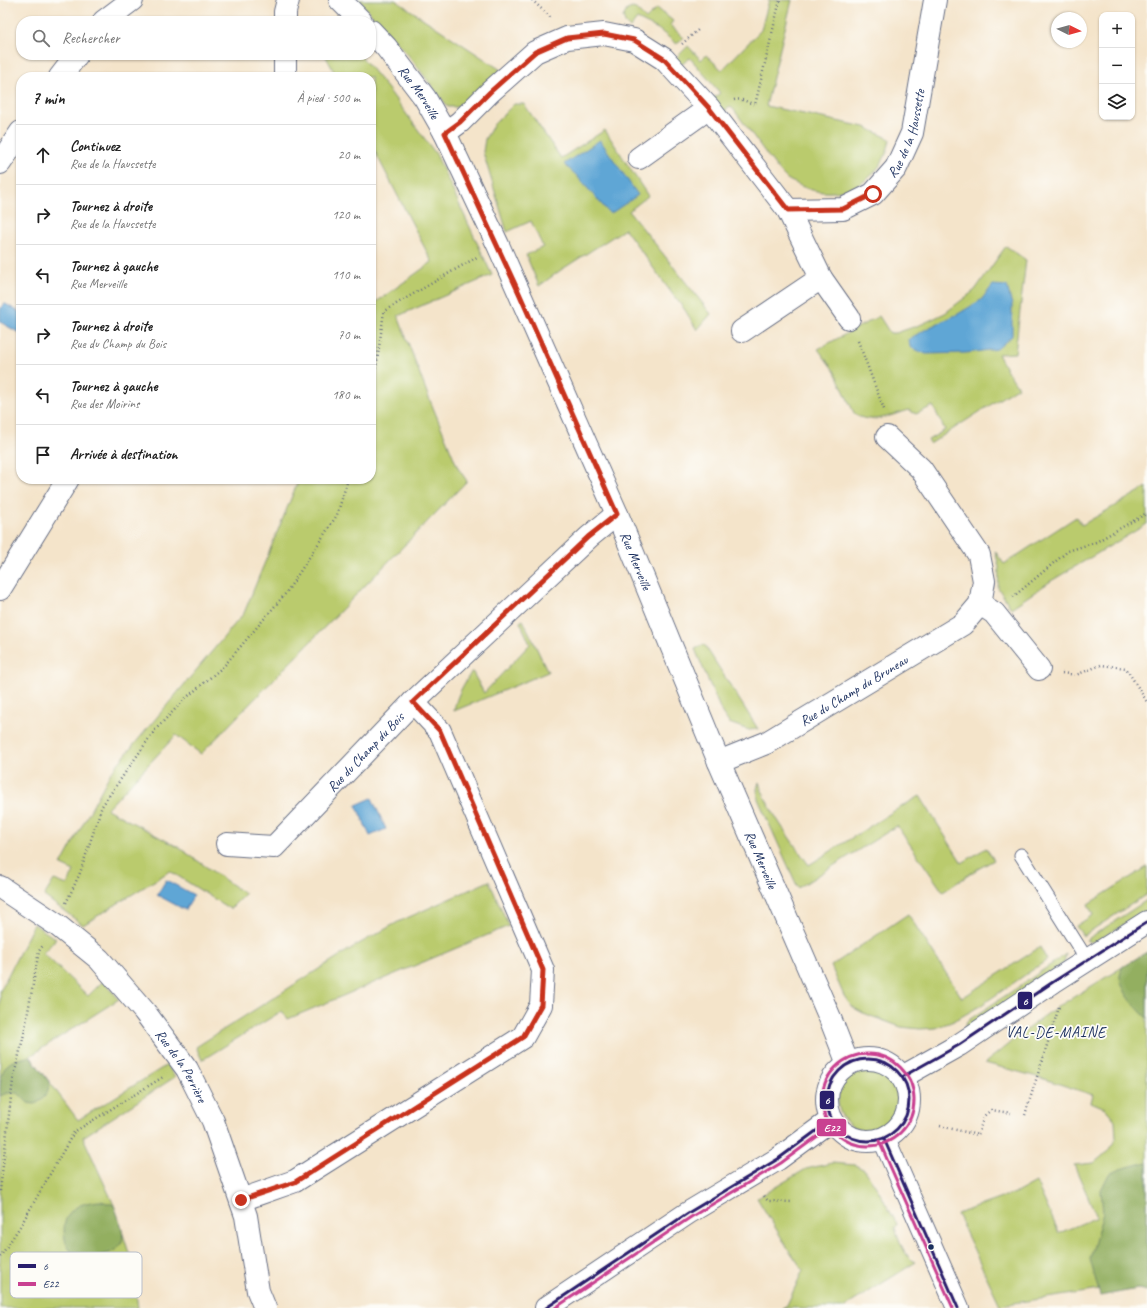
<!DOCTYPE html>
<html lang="fr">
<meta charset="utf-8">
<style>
:root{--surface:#fff;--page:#f2f2f2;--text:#222;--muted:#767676;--line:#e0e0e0}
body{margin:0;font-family:Caveat,sans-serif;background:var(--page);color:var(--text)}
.controls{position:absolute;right:12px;top:12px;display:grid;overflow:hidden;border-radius:8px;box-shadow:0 1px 3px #0004}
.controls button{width:36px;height:36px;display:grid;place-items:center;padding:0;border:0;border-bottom:1px solid var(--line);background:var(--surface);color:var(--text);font:20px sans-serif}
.compass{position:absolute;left:1051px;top:12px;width:36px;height:36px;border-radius:50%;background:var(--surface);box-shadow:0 1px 3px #0004;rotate:95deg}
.stop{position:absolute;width:12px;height:12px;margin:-9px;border:3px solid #c8321e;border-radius:50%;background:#fff}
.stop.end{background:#c8321e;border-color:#fff;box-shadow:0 1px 4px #0008}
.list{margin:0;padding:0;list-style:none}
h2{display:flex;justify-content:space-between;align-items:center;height:52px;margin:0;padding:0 16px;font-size:17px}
h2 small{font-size:13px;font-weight:400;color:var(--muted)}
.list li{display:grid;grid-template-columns:26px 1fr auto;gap:12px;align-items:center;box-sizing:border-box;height:60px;padding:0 16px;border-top:1px solid var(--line)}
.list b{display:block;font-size:15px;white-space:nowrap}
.list p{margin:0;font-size:13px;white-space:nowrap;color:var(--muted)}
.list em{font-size:13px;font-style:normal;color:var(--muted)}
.icon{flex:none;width:22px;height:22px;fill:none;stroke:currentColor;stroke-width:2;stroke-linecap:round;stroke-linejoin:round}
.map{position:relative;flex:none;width:1147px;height:1308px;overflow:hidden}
.search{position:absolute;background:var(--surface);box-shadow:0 1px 3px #0004;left:16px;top:16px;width:360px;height:44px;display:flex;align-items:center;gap:10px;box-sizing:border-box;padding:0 14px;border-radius:16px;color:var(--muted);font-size:15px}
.panel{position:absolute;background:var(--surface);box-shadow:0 1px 3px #0004;left:16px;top:72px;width:360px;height:412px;border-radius:16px}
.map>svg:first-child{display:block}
.green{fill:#bacb6d;stroke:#6a7d66}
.forest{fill:#93af60;stroke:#576f5f}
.water{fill:#5ea6d5;stroke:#3c6a9a}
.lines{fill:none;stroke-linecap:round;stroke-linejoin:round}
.lane-casing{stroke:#676e84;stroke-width:15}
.street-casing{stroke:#676e84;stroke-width:24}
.path{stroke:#676e84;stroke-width:2.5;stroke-dasharray:1 3;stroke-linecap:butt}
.lane{stroke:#fff;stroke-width:13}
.street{stroke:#fff;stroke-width:22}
.bus-1-casing{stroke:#fdfcf7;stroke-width:6}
.bus-2-casing{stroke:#fdfcf7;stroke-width:6}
.bus-1{stroke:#291f6c;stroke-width:3}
.bus-2{stroke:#c94191;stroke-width:3}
.route{stroke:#c8321e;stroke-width:5}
.bus-dot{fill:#1b2f5e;stroke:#fdfcf7;stroke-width:1.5}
.labels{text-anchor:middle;stroke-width:3.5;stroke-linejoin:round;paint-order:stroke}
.street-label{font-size:14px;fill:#1b2f5e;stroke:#fdfcf7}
.neighbourhood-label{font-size:15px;letter-spacing:1px;fill:#1b2f5e;stroke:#fdfcf7}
.key{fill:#fdfcf7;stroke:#b9bec9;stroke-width:1}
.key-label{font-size:11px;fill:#1b2f5e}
.line-badge{stroke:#fdfcf7;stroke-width:1.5}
.badge-label{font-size:11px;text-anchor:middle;font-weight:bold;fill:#fff}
</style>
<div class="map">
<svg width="1147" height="1308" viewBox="0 0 1147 1308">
<rect width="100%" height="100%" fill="#fdfcf7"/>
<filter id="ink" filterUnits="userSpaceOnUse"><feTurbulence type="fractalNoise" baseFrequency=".025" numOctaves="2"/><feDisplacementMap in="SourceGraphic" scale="8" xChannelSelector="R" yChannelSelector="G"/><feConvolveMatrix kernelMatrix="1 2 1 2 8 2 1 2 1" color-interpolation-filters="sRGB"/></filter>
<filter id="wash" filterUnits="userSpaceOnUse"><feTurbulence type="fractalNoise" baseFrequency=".012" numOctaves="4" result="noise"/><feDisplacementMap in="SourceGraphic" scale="16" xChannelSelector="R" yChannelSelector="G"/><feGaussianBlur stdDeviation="0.9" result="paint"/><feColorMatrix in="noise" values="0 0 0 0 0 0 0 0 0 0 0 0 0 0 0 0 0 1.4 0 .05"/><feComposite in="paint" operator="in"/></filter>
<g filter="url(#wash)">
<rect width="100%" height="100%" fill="#f4e4ca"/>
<g class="green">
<path d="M358,0H395L501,70L467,107H448L409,56Z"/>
<path d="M769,0H792L766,106L865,127L890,139C883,184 836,205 797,184C793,182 787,180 784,176C778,170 773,162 767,155C755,138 743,122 731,106L724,112L712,99L720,93L690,58L681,65L675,59L688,46L701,60L706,55L722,70L761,30Z"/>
<path d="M632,8L636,9L646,19L657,8L673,21L670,25L683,37L677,44L658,29L637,19L630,28L625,23L623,17L627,10Z"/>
<path d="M325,55H360L388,89L436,154L492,275L398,316L427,393L458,468L467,481L201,754L176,735L107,809L178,847L245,894L230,909L170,871L83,925L44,896L54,880L67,885L74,871L61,865L111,772L244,613L299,479H371V308L372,305L432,262L371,144V77H337Z"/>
<path d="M514,104H524L561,158L605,130L648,196L629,211L711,314L697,330L685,310L673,295L625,229L561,270L539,286L526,255L543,247L531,221L507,232L483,152L485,139L494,124Z"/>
<path d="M1006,246L1026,260L1015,353L998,354L1006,369L1018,387L930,444L928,440L945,430L933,406L916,414L908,410C892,415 868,426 854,413L835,372L818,349L879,316L890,333H896L922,324L945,313L975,290Z"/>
<path d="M1147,487V524L1051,581L1011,608L998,588L999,567L995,551L1004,564L1076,517L1082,525Z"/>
<path d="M523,620L548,672L454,711C456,696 464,684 472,671L484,693L530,644L520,622Z"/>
<path d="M704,644L758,729L749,730L729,723L722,713L695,649Z"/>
<path d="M759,782C766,807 793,843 809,865L894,811L920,796L962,863L986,848L994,860L976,870L943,892L897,826L798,888L758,799L757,789Z"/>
<path d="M1147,867V894L1083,936L1076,926L1093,915L1088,904Z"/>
<path d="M489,881L509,926L288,1019L282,1011L202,1060L196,1047L355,946L398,922Z"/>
<path d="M1147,900V910L1097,941L1090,942L1086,940Z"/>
<path d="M908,914L962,998L1040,947L1047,960L980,1006L954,1021L935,1028L920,1029L901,1027L865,1014L852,1007L844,996L831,966Z"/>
<path d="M34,924L56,939L43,953L88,996L103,981L119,999L30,1056L78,1120L167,1065L175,1077L83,1137L114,1205L132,1263L138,1308H0V991Z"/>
<path d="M1147,952V1283L1000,1305L957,1214L1018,1192L1036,1182L1059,1233L1097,1217L1074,1165L1094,1163L1107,1152L1116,1139L1115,1120L1105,1108L1091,1102L1093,1095L1041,1078L985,1063L1027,1029L1054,1009Z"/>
<path d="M1066,954L1064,963L963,1032L967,1021L1020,986Z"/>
<circle cx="868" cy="1101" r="30"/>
<path d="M832,1163L855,1165L865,1170L878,1190L897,1224L895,1228C899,1239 904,1258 916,1262L843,1308H782L787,1305L803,1270L789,1250L757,1198L806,1169Z"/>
</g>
<g class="forest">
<path d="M1147,952V1018C1137,1009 1120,990 1120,976C1120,974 1122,970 1122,967Z"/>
<path d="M30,1056L50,1083C47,1094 45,1099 35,1104L28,1103L18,1093H7L0,1096C0,1084 0,1068 11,1062C17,1059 24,1058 30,1056Z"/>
<path d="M1147,1162V1291L1138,1289L1100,1296L1090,1259L1103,1213L1101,1190L1109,1174L1120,1169Z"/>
<path d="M101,1201L114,1205C117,1214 125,1232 122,1241C116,1258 88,1257 74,1256C71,1251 66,1245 65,1239C60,1212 77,1202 101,1201Z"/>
</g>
<g class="water">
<path d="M600,140L638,195L610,214L576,175L564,164Z"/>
<path d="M993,285L1007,286L1012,305V336L997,349L966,353L926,354L910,347L909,339L930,327L958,314L981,300Z"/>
<path d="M4,303L21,313V334L0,322V310Z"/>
<path d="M372,798L386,829L370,836L356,805Z"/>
<path d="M166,880L194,895L185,910L157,895Z"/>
</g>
</g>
<g filter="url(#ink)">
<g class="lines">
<defs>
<path id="lane" d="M1021,855L1087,960"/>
<g id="street">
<path d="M340,0L361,21"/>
<path d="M104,21L132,0"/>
<path d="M285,21V12L288,0"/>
<path id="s1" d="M371,31L386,47L425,98L445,133L498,245L617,514L719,762L830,1018L848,1064"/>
<path d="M60,77L77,55"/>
<path d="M285,77V55"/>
<path id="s2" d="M445,133L460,122L490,92L535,52L567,38L604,34L634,40L664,59L709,108L788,210L843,209L873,194L896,168L912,133L935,0"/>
<path d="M639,158L709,108"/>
<path d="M0,163L21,132"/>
<path d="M788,210L821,278L849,318"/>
<path d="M742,331L821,278"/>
<path d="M0,589L68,479"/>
<path d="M980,604L994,613L1039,669"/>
<path id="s3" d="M719,762L766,743L963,624L980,604L984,581L979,555L921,469L887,437"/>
<path id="s4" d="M227,844L274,847L413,702L589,537L617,514"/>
<path id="s5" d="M0,887L57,925L99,959L144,1011L187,1069L213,1121L246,1216L258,1291L265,1308"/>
<circle cx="868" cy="1100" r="41"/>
<path d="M902,1077L959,1045L1053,982L1147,922"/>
<path d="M884,1139L958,1308"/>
<path d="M241,1200L295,1181L523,1037L541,1005L543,970L440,731L413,702"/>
<path d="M546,1308L688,1213L778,1159L831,1120"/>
</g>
</defs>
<use href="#lane" class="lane-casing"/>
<use href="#street" class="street-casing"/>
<g class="path">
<path d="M532,0L551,18"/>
<path d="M682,44L698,30"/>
<path d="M734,100C741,98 748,102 755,105L780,0"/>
<path d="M858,341L885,412"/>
<path d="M371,388L377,362L384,311L477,257"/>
<path d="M1013,597L1068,551L1096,542L1147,513"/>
<path d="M1062,673L1076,675L1101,665L1126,668L1147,702"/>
<path d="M66,903L80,873L102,806L155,730L186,698L224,666L286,593L337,515L348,479"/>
<path d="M1025,1115L1059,1007"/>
<path d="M940,1126L978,1135L984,1116L991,1110L1011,1113"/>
<path d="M0,1191L13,1080L24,1034L39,951L44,944"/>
<path d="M764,1196L768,1201L793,1202"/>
<path d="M0,1257L21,1225L74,1132L163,1077"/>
</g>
<use href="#lane" class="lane"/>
<use href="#street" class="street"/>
<defs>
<g id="bus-1">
<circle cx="868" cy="1100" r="41"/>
<path d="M902,1077L959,1045L1053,982L1147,922"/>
<path d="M884,1139L958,1308"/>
<path d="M546,1308L688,1213L778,1159L831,1120"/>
</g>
<g id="bus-2">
<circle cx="868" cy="1100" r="46"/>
<path d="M879,1141L953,1308"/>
<path d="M555,1308L691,1217L781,1163L834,1124"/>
</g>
</defs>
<use href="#bus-1" class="bus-1-casing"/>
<use href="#bus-2" class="bus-2-casing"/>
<use href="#bus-1" class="bus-1"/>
<use href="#bus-2" class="bus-2"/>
</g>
</g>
<g class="lines" filter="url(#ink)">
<path class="route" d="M241,1200L295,1182L523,1037L541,1005L543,970L440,731L413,702L588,537L617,514L519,293L445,133L460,122L490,92L535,52L567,38L604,34L634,40L664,59L709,108L788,210L843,209L873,194"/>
</g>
<circle class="bus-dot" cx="931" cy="1247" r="3.5"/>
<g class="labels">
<g class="street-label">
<text dy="5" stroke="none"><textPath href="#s1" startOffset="78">Rue Merveille</textPath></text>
<text dy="5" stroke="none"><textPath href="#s2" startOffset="615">Rue de la Haussette</textPath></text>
<text dy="5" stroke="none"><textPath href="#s1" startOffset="595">Rue Merveille</textPath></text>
<text dy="5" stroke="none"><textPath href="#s3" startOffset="153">Rue du Champ du Bruneau</textPath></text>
<text dy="5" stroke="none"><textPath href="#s4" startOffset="179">Rue du Champ du Bois</textPath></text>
<text dy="5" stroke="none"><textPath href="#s1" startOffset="919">Rue Merveille</textPath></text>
<text dy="5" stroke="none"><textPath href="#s5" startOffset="258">Rue de la Perrière</textPath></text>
</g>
<g class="neighbourhood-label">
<text x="1056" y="1037">VAL-DE-MAINE</text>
</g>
</g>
<rect x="10" y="1252" width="132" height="46" rx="6" class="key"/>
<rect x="18" y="1264" width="18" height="4" fill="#291f6c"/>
<rect x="18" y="1282" width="18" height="4" fill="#c94191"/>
<g class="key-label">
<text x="43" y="1270">6</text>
<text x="43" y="1288">E22</text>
</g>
<g class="line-badge">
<rect x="1017" y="991" width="16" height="19" rx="4" fill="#291f6c"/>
<rect x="819" y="1090" width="16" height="20" rx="4" fill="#291f6c"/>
<rect x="816" y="1118" width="31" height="19" rx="4" fill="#c94191"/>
</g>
<g class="badge-label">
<text x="1025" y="1005">6</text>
<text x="827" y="1104">6</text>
<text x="832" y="1132">E22</text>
</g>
</svg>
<div class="controls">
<button>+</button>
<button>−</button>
<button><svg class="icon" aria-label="layers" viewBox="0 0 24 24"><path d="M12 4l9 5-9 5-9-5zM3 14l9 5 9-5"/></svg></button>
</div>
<svg class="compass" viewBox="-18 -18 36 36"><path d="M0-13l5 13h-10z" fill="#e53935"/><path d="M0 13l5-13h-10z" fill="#767676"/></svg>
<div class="stop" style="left:873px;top:194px"></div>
<div class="stop end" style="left:241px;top:1200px"></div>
<div class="search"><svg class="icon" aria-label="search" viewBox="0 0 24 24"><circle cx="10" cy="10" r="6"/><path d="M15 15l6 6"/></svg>Rechercher</div>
<section class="panel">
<h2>7 min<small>À pied · 500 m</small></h2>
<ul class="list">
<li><svg class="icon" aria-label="ahead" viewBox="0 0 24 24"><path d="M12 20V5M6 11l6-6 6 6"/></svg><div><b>Continuez</b><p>Rue de la Haussette</p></div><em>20 m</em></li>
<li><svg class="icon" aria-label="right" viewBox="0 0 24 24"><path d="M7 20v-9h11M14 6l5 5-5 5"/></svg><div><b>Tournez à droite</b><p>Rue de la Haussette</p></div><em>120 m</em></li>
<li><svg class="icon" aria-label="left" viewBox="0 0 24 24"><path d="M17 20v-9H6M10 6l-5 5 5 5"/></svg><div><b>Tournez à gauche</b><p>Rue Merveille</p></div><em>110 m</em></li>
<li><svg class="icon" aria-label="right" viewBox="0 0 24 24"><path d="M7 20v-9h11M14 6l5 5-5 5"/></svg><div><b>Tournez à droite</b><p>Rue du Champ du Bois</p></div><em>70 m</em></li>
<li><svg class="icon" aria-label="left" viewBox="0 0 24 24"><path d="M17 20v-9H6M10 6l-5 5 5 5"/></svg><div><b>Tournez à gauche</b><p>Rue des Moirins</p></div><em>180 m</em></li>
<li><svg class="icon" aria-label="arrive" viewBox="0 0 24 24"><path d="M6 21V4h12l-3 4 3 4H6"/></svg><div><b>Arrivée à destination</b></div></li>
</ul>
</section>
</div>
